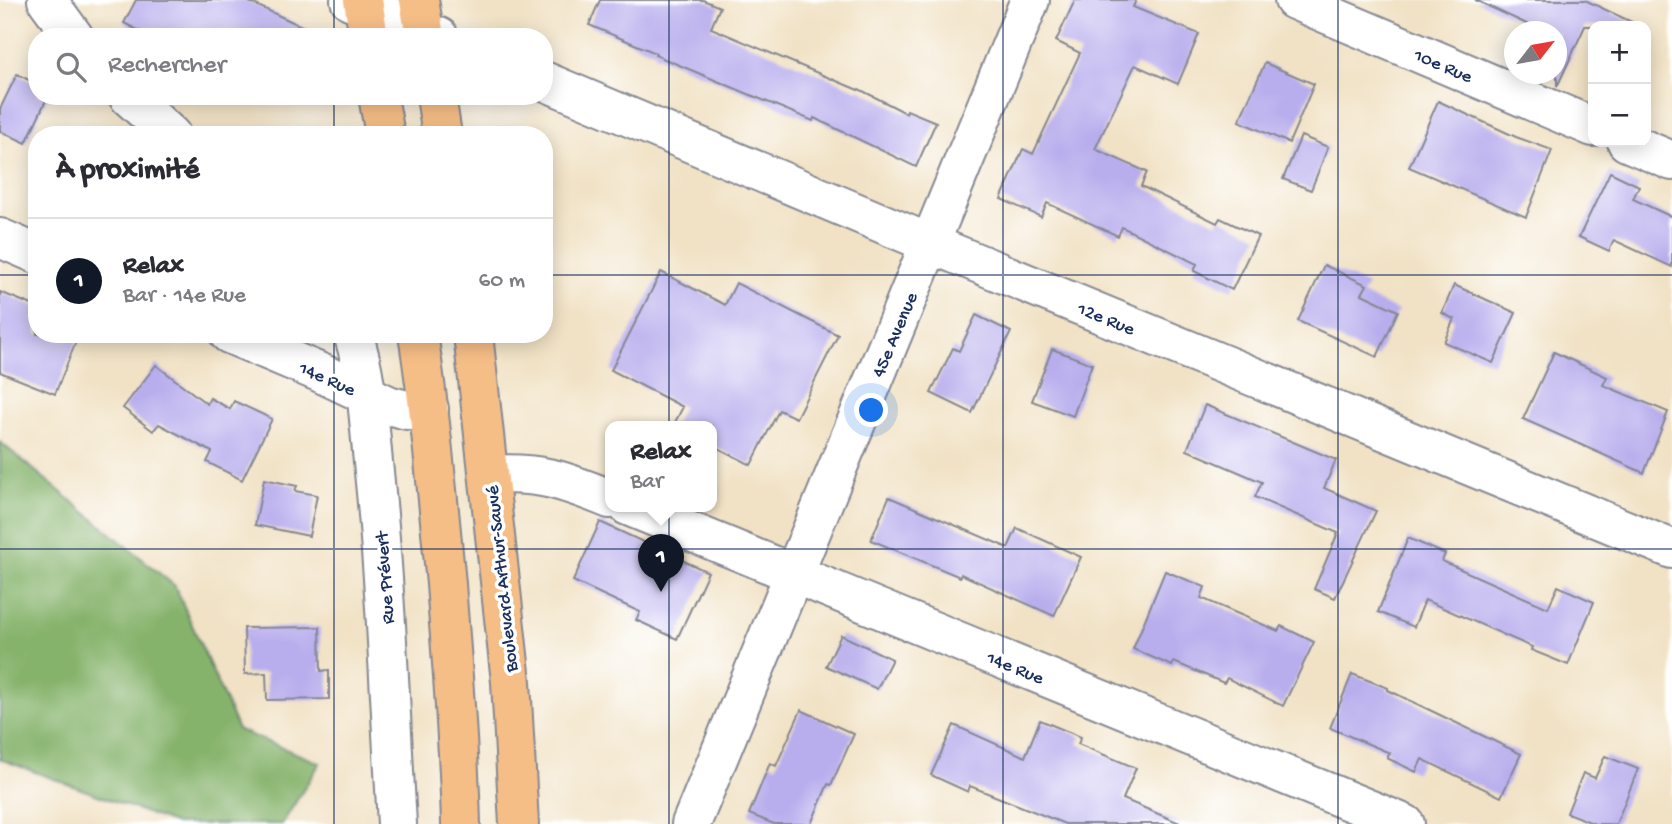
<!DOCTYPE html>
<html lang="fr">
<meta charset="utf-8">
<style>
:root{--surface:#fff;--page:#f7f7f7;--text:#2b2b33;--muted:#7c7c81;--line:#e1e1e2;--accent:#111827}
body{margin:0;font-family:"Gochi Hand",sans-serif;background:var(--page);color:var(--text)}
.controls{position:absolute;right:21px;top:21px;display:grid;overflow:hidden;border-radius:14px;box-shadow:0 4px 18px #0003}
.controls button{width:63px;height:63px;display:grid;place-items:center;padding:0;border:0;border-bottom:2px solid var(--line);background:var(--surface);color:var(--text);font:35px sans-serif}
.compass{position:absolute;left:1504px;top:21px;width:63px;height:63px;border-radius:50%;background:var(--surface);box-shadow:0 4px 18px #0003;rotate:59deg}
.you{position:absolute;left:872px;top:411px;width:24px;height:24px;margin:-18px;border:5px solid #fff;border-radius:50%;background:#1a73e8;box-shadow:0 0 0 10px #1a73e833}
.badge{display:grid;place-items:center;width:46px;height:46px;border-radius:50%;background:var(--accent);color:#fff;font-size:23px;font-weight:700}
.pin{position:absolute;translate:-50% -58px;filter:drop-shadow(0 2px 4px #0008)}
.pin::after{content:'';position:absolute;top:37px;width:24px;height:21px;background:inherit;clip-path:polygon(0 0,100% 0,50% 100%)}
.popup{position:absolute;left:605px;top:421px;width:112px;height:91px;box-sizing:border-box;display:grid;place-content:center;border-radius:14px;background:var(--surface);filter:drop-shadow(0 2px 5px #0005);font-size:23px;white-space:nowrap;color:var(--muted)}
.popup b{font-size:26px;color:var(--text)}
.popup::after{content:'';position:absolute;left:50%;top:100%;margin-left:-14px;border:14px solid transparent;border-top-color:var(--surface)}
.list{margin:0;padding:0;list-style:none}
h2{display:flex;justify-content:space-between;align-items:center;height:91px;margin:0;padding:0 28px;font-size:30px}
h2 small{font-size:23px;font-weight:400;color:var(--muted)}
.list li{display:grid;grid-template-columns:46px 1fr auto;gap:21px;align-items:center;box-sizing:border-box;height:126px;padding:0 28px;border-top:2px solid var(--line)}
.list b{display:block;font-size:26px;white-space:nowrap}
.list p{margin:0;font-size:23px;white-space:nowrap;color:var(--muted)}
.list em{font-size:23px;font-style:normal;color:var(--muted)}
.icon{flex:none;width:38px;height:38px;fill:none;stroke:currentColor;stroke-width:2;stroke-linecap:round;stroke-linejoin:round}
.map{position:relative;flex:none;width:1672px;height:824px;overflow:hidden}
.search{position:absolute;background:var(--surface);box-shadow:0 4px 18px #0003;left:28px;top:28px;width:525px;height:77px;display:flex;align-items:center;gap:18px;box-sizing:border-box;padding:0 24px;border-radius:28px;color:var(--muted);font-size:26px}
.panel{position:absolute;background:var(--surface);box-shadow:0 4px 18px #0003;left:28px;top:126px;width:525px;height:217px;border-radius:28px}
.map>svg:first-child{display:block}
.forest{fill:#86b36c;stroke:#507165;stroke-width:2}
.building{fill:#b8aded}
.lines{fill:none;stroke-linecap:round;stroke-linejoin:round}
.street-casing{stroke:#868892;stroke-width:42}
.primary-casing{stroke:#868892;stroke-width:42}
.street{stroke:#fff;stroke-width:38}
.primary{stroke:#f6be87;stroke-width:38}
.grid{fill:none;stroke:#1b2f5e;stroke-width:2;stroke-opacity:0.55}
.labels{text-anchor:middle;stroke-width:7;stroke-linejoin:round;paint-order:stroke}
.street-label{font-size:19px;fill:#1b2f5e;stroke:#fff}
</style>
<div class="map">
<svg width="1672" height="824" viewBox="0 0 1672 824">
<rect width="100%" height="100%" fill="#fff"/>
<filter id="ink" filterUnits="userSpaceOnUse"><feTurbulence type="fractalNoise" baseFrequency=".0143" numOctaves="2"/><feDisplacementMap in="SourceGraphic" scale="14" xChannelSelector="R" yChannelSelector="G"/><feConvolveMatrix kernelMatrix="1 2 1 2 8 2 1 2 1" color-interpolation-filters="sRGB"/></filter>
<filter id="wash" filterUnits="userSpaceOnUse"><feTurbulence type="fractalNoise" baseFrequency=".00686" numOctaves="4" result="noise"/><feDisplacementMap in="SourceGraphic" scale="28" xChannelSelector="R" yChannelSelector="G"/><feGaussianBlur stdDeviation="1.57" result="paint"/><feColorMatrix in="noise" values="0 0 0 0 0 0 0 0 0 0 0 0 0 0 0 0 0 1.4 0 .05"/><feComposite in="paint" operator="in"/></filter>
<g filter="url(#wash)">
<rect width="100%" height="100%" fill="#f1e2c5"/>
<path class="forest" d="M0,442L175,586L238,730L320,763L282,824H176L0,759Z"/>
<g id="blocks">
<g class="building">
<path d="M136,0H245L325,37H151L124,23Z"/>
<path d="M600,0H703L720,7L711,28L858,90L859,89L906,113L907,110L936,122L916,167L814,118L813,121L655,55L656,53L589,25Z"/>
<path d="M1075,0H1136L1133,7L1199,34L1178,84L1135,65L1095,149L1147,172L1141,186L1217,223L1220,218L1258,236L1232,290L1194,271L1197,264L1122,227L1118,236L1047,203L1041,217L1001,199L1023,149L1033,154L1080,53L1056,41Z"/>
<path d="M1475,0H1585L1640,26H1585L1557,87V32H1544Z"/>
<path d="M1265,63L1314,84L1289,143L1239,121Z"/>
<path d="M17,74L37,84V96H48L26,143L0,131V109Z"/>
<path d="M1438,101L1516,137L1552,150L1526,217L1409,167Z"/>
<path d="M1301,136L1328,147L1311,190L1283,179Z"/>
<path d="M1610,172L1639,186L1633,199L1672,217V267L1614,240L1609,251L1579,237Z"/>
<path d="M1324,265L1367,285L1362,294L1398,311L1377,357L1298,321Z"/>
<path d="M661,272L725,305L736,283L838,335L796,418L779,410L751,465L712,445V426H673L683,407L611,370Z"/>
<path d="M1454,285L1516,313L1493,363L1444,342L1454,319L1442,313Z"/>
<path d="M0,292L37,307V334H79L55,394L0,372Z"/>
<path d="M976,315L1011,332L972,413L931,393L953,348L959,351Z"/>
<path d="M1052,349L1092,364L1073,416L1032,401Z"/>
<path d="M1554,352L1607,377L1603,385L1668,412L1644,473L1523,419Z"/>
<path d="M156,365L207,404L210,398L230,409L234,401L272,419L242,480L207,462L212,452L159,424L153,431L123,408Z"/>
<path d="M1205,405L1336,460L1324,488L1376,511L1335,598L1314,589L1338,533L1255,497L1262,482L1187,450Z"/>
<path d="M264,479L297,486L295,491L317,495L309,536L255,525Z"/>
<path d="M889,497L1008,548L1017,528L1081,557L1054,616L961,574L960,577L871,540Z"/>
<path d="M600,522L708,572L677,639L636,620L640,612L573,581Z"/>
<path d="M1408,538L1445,554L1442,561L1548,608L1558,586L1594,602L1568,665L1531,650L1532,647L1425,600L1414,627L1378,612Z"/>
<path d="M1165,571L1205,587L1201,598L1278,631L1281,626L1314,642L1283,706L1227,678L1224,683L1174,662L1172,666L1133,649Z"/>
<path d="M320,627L321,671L329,670V699L267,700L266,673L245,674L244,628Z"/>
<path d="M841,635L892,659L877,689L826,666Z"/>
<path d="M1352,674L1388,688V690L1521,754L1501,797L1422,759L1416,772L1387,758L1390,753L1330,728Z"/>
<path d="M801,710L854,734L831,785L828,784L811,824H774L749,814L770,763L776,766Z"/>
<path d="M1040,720L1081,737L1078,744L1136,768L1123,799L1182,824H1065L970,786L968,792L931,775L954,725L1025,757Z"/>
<path d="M1605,756L1638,769L1616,824H1595L1567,813L1583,773L1595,778Z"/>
</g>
</g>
</g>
<g filter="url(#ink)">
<use href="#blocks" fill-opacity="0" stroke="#868892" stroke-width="2"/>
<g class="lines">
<defs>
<g id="street">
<path d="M47,0L74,37"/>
<path d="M350,0L439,37"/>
<path d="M1294,0L1593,127"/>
<path d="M544,81L931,244L1672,549"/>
<path d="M128,96L171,135"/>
<path d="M1627,142L1672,161"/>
<path d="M0,238L37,254"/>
<path d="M229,334L321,373L388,405L407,410L429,409"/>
<path d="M353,334C368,378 369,426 374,472C386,589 390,706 397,824"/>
<path d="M489,475C539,471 565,481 610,499"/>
<path d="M628,506L1405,824"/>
<path d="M691,824L1030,0"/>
</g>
<g id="primary">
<path d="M363,0L369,37"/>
<path d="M419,0L425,37"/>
<path d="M378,96L385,135"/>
<path d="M436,96L442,135"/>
<path d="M418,334C431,417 438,501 446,584C452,664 459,744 461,824"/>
<path d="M473,334L511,682L519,824"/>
</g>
</defs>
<use href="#street" class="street-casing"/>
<use href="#primary" class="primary-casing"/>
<use href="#street" class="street"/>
<use href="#primary" class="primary"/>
</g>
</g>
<path class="grid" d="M334,0V37M669,0V824M1003,0V824M1338,0V824M334,96V135M0,275H37M544,275H1672M334,334V824M0,549H1672"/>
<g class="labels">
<g class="street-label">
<text transform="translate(1444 64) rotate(23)" y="7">10e Rue</text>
<text transform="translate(1107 317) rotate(22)" y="7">12e Rue</text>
<text transform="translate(893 334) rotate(-67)" y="7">45e Avenue</text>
<text transform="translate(328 377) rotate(24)" y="7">14e Rue</text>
<text transform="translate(383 578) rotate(-94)" y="7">Rue Prévert</text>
<text transform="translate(500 579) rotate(-96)" y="7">Boulevard Arthur-Sauvé</text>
<text transform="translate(1016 666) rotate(22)" y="7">14e Rue</text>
</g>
</g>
</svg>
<div class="controls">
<button>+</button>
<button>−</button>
</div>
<svg class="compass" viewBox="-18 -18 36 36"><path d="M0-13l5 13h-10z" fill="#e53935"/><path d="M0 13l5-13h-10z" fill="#7c7c81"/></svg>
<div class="you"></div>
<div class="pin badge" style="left:661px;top:592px">1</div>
<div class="popup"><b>Relax</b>Bar</div>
<div class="search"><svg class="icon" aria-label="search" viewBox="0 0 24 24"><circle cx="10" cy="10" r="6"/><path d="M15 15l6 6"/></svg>Rechercher</div>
<section class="panel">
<h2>À proximité<small></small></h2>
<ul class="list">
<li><span class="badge">1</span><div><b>Relax</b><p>Bar · 14e Rue</p></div><em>60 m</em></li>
</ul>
</section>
</div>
